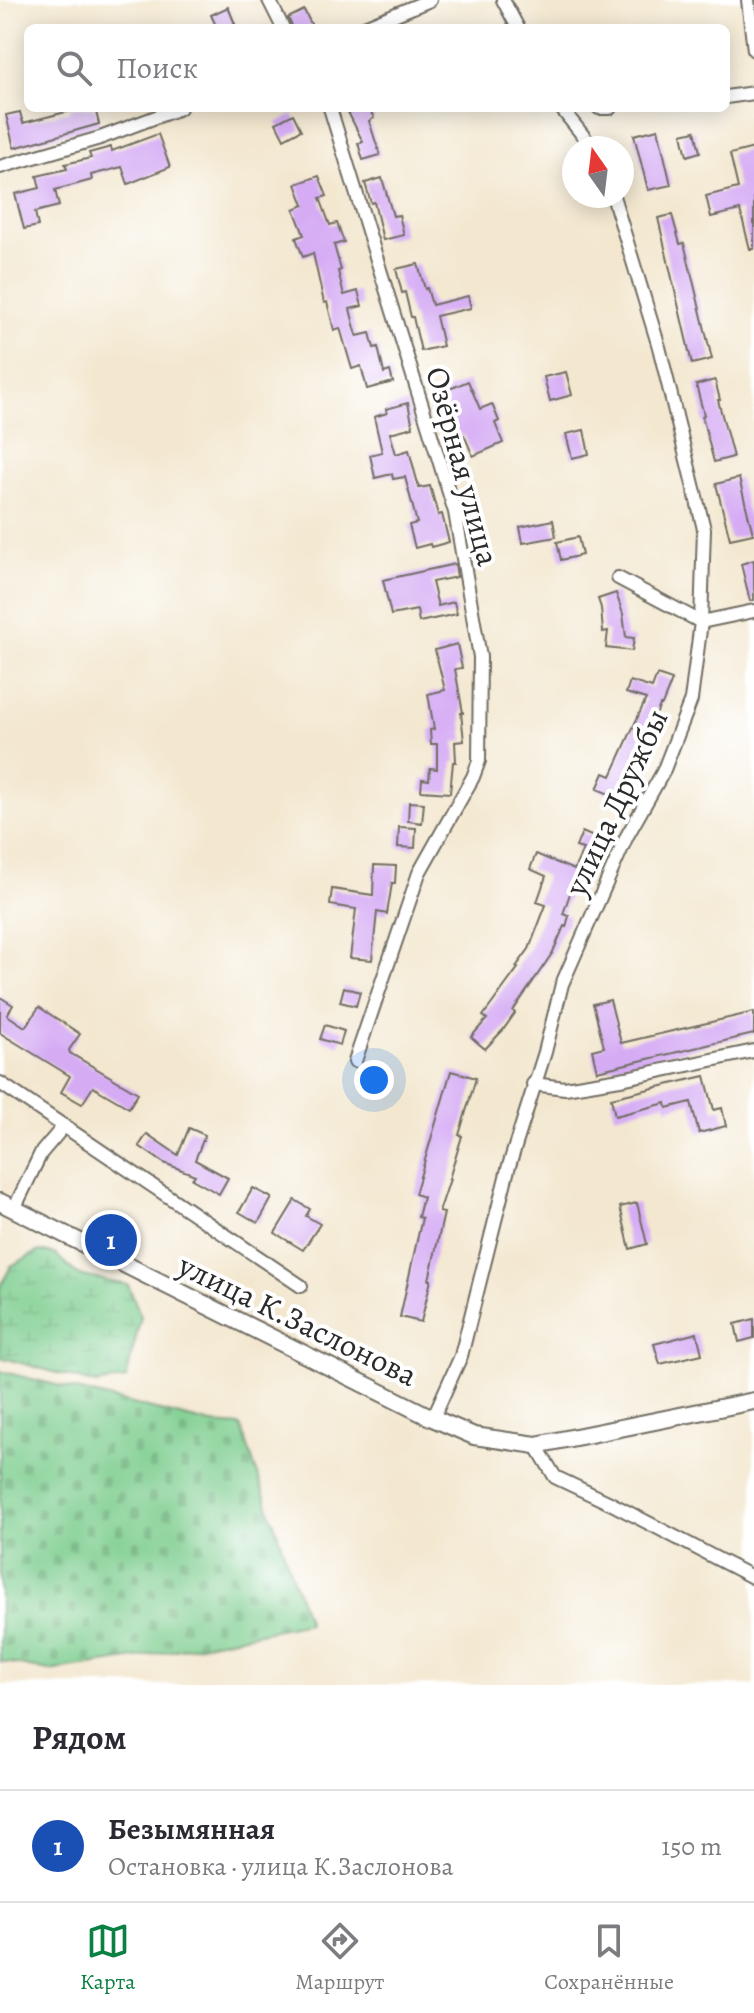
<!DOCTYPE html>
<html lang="ru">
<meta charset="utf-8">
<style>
:root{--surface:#fff;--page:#f2f2f3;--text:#2b2b33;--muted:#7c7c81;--line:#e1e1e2;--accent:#0b8043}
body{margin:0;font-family:Alegreya,serif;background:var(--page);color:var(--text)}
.compass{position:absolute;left:562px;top:136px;width:72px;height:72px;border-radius:50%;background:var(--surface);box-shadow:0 4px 20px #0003;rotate:346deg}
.you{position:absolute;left:374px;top:1080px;width:28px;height:28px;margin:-20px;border:6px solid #fff;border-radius:50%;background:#1a73e8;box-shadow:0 0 0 12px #1a73e833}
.badge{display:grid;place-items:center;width:52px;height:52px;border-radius:50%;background:var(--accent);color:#fff;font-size:26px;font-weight:700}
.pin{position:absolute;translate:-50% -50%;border:4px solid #fff;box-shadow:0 2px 8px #0006}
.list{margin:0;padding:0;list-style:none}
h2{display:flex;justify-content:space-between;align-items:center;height:104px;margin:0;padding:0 32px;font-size:34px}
h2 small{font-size:26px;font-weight:400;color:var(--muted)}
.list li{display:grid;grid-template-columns:52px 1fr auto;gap:24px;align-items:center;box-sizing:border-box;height:112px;padding:0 32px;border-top:2px solid var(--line)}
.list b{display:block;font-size:30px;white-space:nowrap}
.list p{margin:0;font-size:26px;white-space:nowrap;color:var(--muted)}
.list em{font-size:26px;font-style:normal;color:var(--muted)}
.icon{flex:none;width:44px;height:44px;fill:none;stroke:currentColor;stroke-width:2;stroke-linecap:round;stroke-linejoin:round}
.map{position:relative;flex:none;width:754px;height:1685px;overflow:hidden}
.search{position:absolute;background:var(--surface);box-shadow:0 4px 20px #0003;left:24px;right:24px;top:24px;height:88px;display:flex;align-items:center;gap:20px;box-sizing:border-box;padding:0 28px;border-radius:12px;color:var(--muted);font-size:30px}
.sheet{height:216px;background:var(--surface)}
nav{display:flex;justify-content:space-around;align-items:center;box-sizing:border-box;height:112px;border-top:2px solid var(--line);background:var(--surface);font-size:22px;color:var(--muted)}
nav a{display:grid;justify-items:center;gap:4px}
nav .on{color:var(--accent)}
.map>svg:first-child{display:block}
.wetland{fill:url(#wetland-marsh);stroke:#547c5d;stroke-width:2}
.cemetery{fill:url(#cemetery-stones);stroke:#547c5d;stroke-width:2}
.building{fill:#d5acf4}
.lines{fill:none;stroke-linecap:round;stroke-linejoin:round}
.minor-casing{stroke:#716d64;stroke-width:16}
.tertiary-casing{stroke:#716d64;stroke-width:20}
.minor{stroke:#fff;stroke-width:12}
.tertiary{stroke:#fff;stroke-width:16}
.labels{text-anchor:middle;stroke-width:8;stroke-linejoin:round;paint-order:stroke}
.street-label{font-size:32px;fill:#2b2b2b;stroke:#fff}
</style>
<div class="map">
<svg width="754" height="1685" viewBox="0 0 754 1685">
<defs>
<pattern id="wetland-marsh" width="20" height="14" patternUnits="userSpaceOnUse" patternTransform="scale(2)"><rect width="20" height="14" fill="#7ece8f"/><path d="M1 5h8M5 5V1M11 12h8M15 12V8" fill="none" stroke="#6db17c"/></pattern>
<pattern id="cemetery-stones" width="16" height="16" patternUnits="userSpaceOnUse" patternTransform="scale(2)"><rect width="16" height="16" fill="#7ece8f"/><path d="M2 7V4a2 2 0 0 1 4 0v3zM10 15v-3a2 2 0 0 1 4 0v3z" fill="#6db17c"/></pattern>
</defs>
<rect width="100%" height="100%" fill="#fff"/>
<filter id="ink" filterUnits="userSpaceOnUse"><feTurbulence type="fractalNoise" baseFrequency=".0125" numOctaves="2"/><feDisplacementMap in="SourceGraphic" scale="16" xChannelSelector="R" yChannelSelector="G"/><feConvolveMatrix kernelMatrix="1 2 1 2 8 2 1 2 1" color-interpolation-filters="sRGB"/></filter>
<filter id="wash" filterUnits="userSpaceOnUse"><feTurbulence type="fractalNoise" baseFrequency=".006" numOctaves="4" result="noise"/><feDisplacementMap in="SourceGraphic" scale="32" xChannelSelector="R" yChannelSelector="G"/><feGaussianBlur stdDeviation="1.8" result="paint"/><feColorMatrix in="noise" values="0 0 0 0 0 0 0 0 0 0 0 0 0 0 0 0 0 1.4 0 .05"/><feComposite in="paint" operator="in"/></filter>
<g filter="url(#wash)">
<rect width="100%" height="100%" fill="#f3e7cf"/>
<path class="wetland" d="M39,1251L55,1254L78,1275L128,1285L141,1316L126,1379L96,1384L0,1357V1288L11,1266Z"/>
<path class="cemetery" d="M0,1371L212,1424L241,1426L308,1623L136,1658L49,1671L0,1661Z"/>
<g id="blocks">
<g class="building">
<path d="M228,7L235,24L225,28H217L211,15Z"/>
<path d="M304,10L313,28H293L288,18Z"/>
<path d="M70,108H95L99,124L14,148L6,115L20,112L23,123L70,111Z"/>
<path d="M346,108H369L374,118L369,121L380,155L363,160L358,143L363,142Z"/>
<path d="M293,114L301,130L284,139L276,123Z"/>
<path d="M658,129L671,185L648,190L634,135Z"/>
<path d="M695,131L700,152L687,156L682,134Z"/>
<path d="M158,134L170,167L128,184L122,167L91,175L92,180L55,190L59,206L35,212L38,226L24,229L15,194L40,188L37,176L67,169L65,164L91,158L89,153L111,147L112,151Z"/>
<path d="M754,148V249H750L740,210L711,217L706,196L738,188L730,154Z"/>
<path d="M319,176L327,196L320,198L330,225L337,223L344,242L334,245L341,270L338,271L344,295L358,291L362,306L350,309L357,336L370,333L374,348L378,347L384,373L390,371L393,382L367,389L361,366L352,369L340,328L334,330L327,302L324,303L313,253L303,257L296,238L304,235L294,209L304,205L296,184Z"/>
<path d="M382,178L393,216L399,215L404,235L383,240L374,202L371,203L365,183Z"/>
<path d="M672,215L680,244L684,243L712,359L692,364L658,218Z"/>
<path d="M418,264L425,289L427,288L432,305L468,296L471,308L436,316L443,346L421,351L413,317H411L405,292L402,293L396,269Z"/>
<path d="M566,372L572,395L550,401L544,377Z"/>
<path d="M715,380L720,400H718L733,457L714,462L702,416L704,415L696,385Z"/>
<path d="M468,381L480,409L492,404L499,421L495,423L503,443L473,456L464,435L460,437L440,393Z"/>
<path d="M408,403L413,427L390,433L396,454L409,450L419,488L430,486L438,515L442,514L449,542L431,547L430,544L415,548L409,525L417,523L405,477L393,479L392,474L375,478L370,455L382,452L374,417L387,413L386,409Z"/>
<path d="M584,430L589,454L572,458L566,434Z"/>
<path d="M739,478L753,534L730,539L716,484Z"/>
<path d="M553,520L556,537L523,543L520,527Z"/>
<path d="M578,537L582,555L561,560L557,542Z"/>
<path d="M754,560V600L750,601L741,564Z"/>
<path d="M455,564L457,577L432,582L438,606L454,602L457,614L419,622L417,610L391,615L383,580Z"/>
<path d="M616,593L623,614L626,637L634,638L632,651L606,648L608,631L603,632L601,608L598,599Z"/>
<path d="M457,644L462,668L455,669L463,713H461L464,741L455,742L456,762H453L450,793L421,791L422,779L429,780L430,768L437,769V744H431L430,730L434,729L428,694L445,690L435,650Z"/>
<path d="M657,675L672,680L662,705H660L635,767L632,766L619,798L597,789L604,773L611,776L646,699L626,693L630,681L652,688Z"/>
<path d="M409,802L424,803L422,823L408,821Z"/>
<path d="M399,827L416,828L415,848L398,847Z"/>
<path d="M582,832L603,841L586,883L575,879L563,914L569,916L566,927L564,926L553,952L513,1011L515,1013L503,1030L485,1049L471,1037L487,1019L483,1016L518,968L516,967L529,949L546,905L537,902L546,876L530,869L536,854L574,870L583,849L576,847Z"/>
<path d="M374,865L396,866L395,883H392L387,914L377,912L372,960L350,958L356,909L330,905L332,889L373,895Z"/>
<path d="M344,987L360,992L356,1006L340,1002Z"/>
<path d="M0,997L13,1005L7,1015L25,1027L39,1007L80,1034L69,1050L70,1053L138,1093L129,1108L93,1087L82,1104L61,1092L70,1076L0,1033Z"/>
<path d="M610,1000L621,1043L754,1012V1034L597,1071L592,1050L604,1047L593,1004Z"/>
<path d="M325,1025L344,1031L340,1045L320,1039Z"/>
<path d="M451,1071L476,1078L459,1135L462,1136L449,1179H450L439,1212L444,1213L429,1280H431L421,1322L400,1317L422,1218L418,1217L423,1197L415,1194Z"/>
<path d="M705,1076L714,1110L722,1108L726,1126L699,1133L691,1102L667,1108L666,1103L615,1116L611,1098Z"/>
<path d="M189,1128L205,1135L195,1160L228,1178L219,1194L192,1179L195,1175L164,1163L139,1146L147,1134L178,1155Z"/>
<path d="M253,1188L272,1198L258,1223L239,1212Z"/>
<path d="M295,1200L310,1209L306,1216L320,1224L303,1250L275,1233Z"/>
<path d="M637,1203L647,1244L630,1249L620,1207Z"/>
<path d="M754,1319V1338L739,1342L735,1324Z"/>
<path d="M697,1333L702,1354L660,1364L654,1344Z"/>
</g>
</g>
</g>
<g filter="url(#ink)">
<use href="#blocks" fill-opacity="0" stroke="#716d64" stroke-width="2"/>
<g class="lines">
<defs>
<g id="minor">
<path d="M269,0L283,28"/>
<path d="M503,0L518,28"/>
<path d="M748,0L754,50"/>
<path d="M362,28L430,0"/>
<path d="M726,97L754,93"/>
<path d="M330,108L455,512L480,657L479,761L473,777L419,873L355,1061"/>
<path d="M561,108L593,148"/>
<path d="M599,108H610"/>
<path d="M0,167L100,138L180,108"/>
<path d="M618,578L701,622L754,611"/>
<path d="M0,1083L301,1286"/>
<path d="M533,1084L565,1088L626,1078L754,1051"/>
<path d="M14,1209L41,1153L64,1126"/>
<path d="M433,1418L461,1356L508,1169L545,1052L562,984L627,836L663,772L691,700L701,622L704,529L659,347L613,196"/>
<path d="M536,1445L555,1477L612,1504L754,1578"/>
</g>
<path id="tertiary" d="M0,1202L428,1416L474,1436L536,1445L754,1401"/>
</defs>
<use href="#minor" class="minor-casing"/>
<use href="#tertiary" class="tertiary-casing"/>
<use href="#minor" class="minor"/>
<use href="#tertiary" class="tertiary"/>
</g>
</g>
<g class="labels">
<g class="street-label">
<text transform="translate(463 466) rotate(75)" y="11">Озёрная улица</text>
<text transform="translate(616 802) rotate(-65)" y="11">улица Дружбы</text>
<text transform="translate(298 1320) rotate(26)" y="11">улица К.Заслонова</text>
</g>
</g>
</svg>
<svg class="compass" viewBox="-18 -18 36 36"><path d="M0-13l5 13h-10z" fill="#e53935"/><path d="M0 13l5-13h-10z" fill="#7c7c81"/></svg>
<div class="you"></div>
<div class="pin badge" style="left:111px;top:1240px;background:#1a4fb4">1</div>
<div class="search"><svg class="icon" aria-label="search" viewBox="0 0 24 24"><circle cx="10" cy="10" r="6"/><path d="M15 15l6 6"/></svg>Поиск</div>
</div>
<section class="sheet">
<h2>Рядом<small></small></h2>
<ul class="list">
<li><span class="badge" style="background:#1a4fb4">1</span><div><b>Безымянная</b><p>Остановка · улица К.Заслонова</p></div><em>150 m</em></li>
</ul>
</section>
<nav>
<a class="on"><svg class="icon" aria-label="map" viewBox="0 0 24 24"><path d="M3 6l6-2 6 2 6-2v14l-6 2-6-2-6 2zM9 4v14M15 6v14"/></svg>Карта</a>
<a><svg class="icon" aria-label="directions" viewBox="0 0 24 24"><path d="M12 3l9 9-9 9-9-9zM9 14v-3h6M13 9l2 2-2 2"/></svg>Маршрут</a>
<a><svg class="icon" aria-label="saved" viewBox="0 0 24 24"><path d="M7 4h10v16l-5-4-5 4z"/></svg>Сохранённые</a>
</nav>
